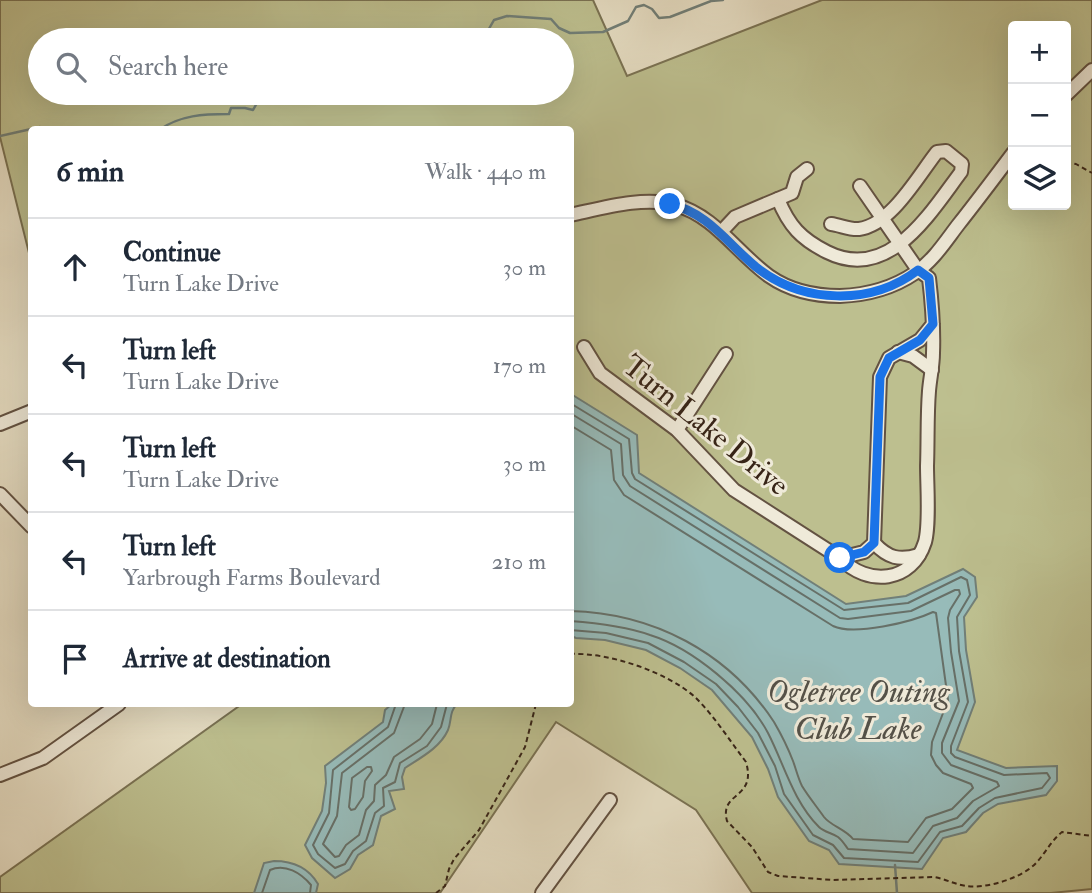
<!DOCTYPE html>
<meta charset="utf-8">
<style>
:root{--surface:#fff;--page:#f2f2f3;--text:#1f2937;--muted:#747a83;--line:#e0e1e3}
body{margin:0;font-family:"IM FELL Double Pica",serif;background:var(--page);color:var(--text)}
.controls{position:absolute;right:21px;top:21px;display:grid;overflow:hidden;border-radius:7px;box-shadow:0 7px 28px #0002}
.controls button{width:63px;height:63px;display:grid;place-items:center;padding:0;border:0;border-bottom:2px solid var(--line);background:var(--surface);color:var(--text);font:35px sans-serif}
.stop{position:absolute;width:21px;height:21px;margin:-16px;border:5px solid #1a73e8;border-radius:50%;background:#fff}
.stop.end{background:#1a73e8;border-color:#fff;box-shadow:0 2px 7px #0008}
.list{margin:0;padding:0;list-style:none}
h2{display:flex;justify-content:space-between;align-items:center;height:91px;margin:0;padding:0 28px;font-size:30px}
h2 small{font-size:23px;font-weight:400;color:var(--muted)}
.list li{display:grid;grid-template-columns:46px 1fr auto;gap:21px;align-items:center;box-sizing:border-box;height:98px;padding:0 28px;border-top:2px solid var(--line)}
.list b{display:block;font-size:26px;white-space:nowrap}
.list p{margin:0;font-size:23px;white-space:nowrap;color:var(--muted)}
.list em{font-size:23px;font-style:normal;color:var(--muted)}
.icon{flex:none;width:38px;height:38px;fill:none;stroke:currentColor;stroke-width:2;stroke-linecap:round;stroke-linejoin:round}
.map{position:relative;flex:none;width:1092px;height:893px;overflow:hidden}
.search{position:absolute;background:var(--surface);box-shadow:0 7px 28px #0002;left:28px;top:28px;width:546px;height:77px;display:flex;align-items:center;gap:18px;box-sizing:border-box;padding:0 24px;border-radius:38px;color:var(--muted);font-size:26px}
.panel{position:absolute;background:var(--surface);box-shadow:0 7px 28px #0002;left:28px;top:126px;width:546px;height:581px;border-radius:7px}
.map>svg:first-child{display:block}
.green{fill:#bdbf8f;stroke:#7a7253;stroke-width:2;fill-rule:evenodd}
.water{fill:#97bbb9;stroke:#717f78;stroke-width:2}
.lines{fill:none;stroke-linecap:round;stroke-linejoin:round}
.shore{stroke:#677068;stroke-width:2}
.stream{stroke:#717f78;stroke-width:2.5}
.minor-casing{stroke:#635242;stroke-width:16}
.path{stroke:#372417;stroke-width:2;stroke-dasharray:5 3.5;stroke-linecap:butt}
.minor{stroke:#efead9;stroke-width:12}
.route{stroke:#1a73e8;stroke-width:9}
.labels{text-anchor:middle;stroke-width:6;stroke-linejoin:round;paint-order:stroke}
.street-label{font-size:30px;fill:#372417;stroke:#efead9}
.water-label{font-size:32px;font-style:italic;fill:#545148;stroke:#efead9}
</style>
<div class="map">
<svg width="1092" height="893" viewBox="0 0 1092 893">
<rect width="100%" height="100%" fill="#e6dec4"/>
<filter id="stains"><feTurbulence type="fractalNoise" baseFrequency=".00286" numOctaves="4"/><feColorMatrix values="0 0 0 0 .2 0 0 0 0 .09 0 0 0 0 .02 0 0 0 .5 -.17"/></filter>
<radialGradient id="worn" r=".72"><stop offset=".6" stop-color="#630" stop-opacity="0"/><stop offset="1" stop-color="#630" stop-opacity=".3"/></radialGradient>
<path class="green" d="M0,0H593L627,76L822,0H1092V889L1051,893H752L696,810L556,722L440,893H0V877L242,704H570V130H32L31,261L0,137ZM1013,26H1066V205H1013ZM40,40H562V93H40Z"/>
<g class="water">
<path d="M571,394L637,435L639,473L846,604L906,596L963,569L975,577L977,597L964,617L966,650L975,702L957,750L1006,768L1057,766V781L1046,795L998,804L983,813L966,832L943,838L922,869L839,864L829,850L809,841L778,797L768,769L752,737L712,690L680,668L646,650L605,640L576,638L571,636Z"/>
<path d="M392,704H457C449,712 452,720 448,730C440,748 420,758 405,768L402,777L404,789L389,791L395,809L381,816L373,845L358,855L350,869L335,878L312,858L305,845L322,811L326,783L325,766L383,722L385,710Z"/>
<path d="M274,861C293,861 308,867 318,884L316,893H254L264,863Z"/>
</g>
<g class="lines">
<g class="shore">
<path d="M570,403L629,439L632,473L635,479L844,610L908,603L961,577L967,580L970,595L957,617L959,651L968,702L951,746V753L955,757L1004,775L1047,773L1050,778L1042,788L995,798L979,808L962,826L940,832L918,862L844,858L833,845L813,835L784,794L775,766L758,733L738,707L716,684L684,662L648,643L606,633L570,630"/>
<path d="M570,413L621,444L623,475L630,486L840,618L848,619L911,611L955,590H959L960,594L950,610L948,618L951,652L959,701L942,743V753L951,765L997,782L999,786L973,801L957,818L933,826L913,853L848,849C845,845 842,840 838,837C832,833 824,832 819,827C793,801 784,764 768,733C747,693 692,648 650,635C625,626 597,623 570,621"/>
<path d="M570,425L611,450L614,480L624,495L833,626C854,636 912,622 933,612L936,613L948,700L932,742L931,755L936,765L943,773L971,784L973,788L952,809L926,818L908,842L853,839C845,829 831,826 824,817C817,807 808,796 802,786C798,778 796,769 793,761C788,748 781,734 774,722C728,652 653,613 570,611"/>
<path d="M396,704L388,727L333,770L329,813L313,845L318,854L335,868L345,864L353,851L366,841L375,813L384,806L383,788L395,782L400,763L427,746L441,727L447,704"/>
<path d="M405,704L394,733L342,773L337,816L323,844L335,857L339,856L346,845L359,835L366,810L374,801L375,785L386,775L394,757L420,739L432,724L437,704"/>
<path d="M367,767H371L372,771L365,781L363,797L355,809L351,810L349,807L352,778Z"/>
<path d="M262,893L270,870C285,863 301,873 311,885L310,893"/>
</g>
<g class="stream">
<path d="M467,40L486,34L494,20L507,16L551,19L559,28L570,33L603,32L628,21L636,7L644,5L652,9L659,18L670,17L711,1L723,0"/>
<path d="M291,93L294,97L300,96L303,93"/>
<path d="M159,130C180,115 204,114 229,114L231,108H245L253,110L257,103L270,93"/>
<path d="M0,136L40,127L42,130"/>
<path d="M895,865L897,893"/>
</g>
<defs>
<g id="minor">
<path d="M1066,95L1092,70"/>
<path d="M860,186L918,270L929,278C932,303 934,328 933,353C933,366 930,378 929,391C927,416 928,441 927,466C927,486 930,524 925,542C912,583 868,587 840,558L864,552L874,543L880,377L889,358L920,340L933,324"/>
<path d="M778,199C789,226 801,239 827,252C889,283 930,213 961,172L962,164L946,151L937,152C918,176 891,225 859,229C850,230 840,225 831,224"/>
<path d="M570,215C603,208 643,196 676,205C715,216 737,253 769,276C789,290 815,296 840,296C866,295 893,288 915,273C933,261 945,242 958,225C977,201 995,177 1013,153"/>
<path d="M721,232L735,217L792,193L797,177L807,169"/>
<path d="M584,347L600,373L677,430L734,490L840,558"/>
<path d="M898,352L913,356L932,370"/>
<path d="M0,424L32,411"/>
<path d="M677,430L726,354"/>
<path d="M0,494L32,527"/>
<path d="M874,543C888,558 899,561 919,555"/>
<path d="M0,775L43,758L119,704"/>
<path d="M542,893L610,800"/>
</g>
</defs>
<use href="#minor" class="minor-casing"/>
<g class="path">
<path d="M1066,162L1076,164L1092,173"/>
<path d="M570,654C608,652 668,672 696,698C715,717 730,741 746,762C757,800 719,791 727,821L752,847L768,872L778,876L832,880L934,877C945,879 954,884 966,886C986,889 1023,878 1037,862C1046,852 1051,841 1062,832L1092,836"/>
<path d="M436,893L445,886L449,869L454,859L479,830L525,747L536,704"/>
</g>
<use href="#minor" class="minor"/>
</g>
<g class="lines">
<path class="route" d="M670,204C708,213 727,243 756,267C803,304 871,306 918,270L929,278L933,324L920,340L889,358L880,377L874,543L864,552L840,558"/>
</g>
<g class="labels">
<g class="street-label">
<text transform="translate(706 425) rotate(39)" y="10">Turn Lake Drive</text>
</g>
<g class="water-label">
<text x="858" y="702">Ogletree Outing<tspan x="858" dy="37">Club Lake</tspan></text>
</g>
</g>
<rect width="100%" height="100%" filter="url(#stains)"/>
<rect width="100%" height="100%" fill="url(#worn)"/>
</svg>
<div class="controls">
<button>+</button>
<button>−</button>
<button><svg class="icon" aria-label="layers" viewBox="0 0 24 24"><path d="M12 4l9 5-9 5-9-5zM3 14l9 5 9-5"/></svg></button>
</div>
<div class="stop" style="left:840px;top:558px"></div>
<div class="stop end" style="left:670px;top:204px"></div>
<div class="search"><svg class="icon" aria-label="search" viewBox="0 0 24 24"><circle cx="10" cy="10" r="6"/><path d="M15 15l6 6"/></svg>Search here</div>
<section class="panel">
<h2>6 min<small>Walk · 440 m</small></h2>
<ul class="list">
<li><svg class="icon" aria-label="ahead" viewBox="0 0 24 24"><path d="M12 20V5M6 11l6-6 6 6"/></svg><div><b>Continue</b><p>Turn Lake Drive</p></div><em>30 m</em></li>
<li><svg class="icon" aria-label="left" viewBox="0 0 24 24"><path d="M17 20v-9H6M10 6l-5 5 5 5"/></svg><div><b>Turn left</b><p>Turn Lake Drive</p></div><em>170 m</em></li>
<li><svg class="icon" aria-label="left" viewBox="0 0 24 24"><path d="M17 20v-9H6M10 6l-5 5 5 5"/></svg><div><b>Turn left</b><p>Turn Lake Drive</p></div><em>30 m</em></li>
<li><svg class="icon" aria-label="left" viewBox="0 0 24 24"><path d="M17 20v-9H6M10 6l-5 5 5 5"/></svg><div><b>Turn left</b><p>Yarbrough Farms Boulevard</p></div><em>210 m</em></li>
<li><svg class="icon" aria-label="arrive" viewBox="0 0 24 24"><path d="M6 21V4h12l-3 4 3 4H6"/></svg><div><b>Arrive at destination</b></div></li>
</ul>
</section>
</div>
